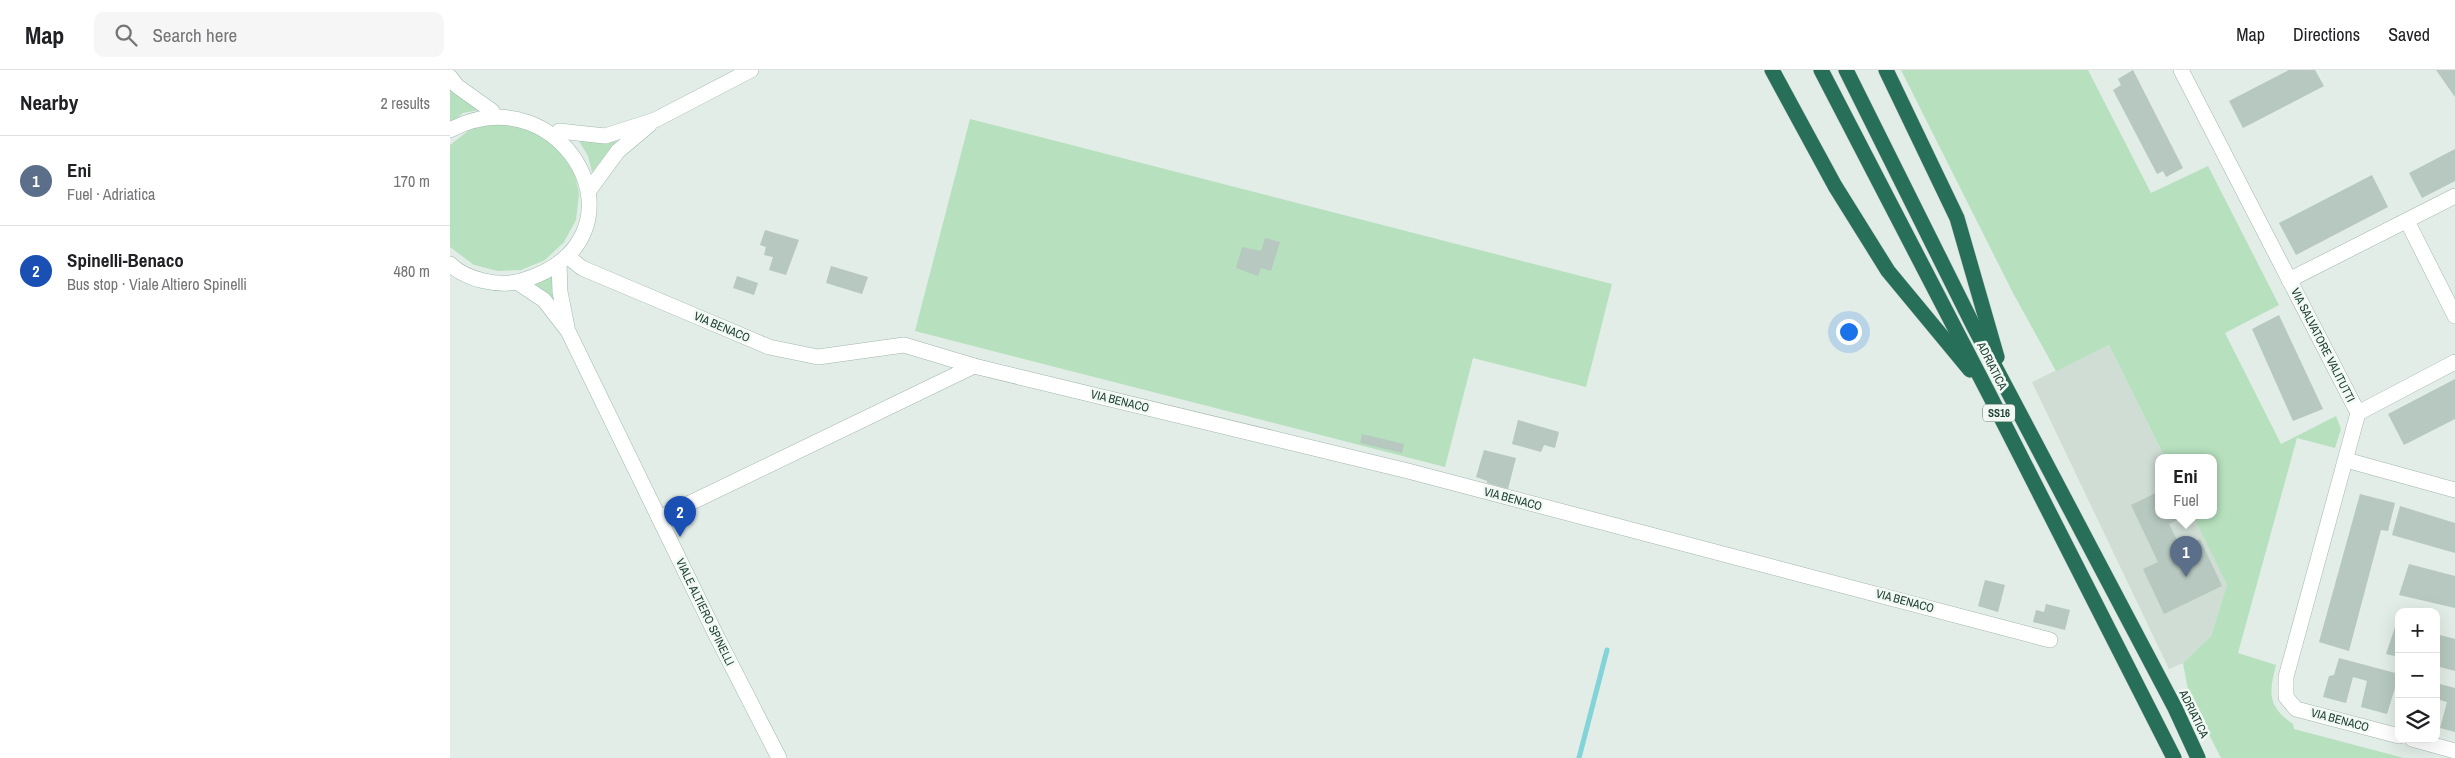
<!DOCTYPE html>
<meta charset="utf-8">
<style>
:root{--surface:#fff;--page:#f6f6f6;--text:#202124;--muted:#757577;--line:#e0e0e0;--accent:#b45309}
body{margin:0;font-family:"Archivo Narrow",sans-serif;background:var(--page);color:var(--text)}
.controls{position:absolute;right:15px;bottom:15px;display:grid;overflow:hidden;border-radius:10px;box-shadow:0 5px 20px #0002}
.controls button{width:45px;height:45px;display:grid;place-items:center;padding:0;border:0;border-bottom:1px solid var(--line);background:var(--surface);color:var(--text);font:25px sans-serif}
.you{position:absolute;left:1398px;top:261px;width:18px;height:18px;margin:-12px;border:4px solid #fff;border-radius:50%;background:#1a73e8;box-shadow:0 0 0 8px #1a73e833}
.badge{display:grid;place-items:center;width:32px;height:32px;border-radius:50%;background:var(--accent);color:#fff;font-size:16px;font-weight:700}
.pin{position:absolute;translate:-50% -41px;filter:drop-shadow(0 1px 2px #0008)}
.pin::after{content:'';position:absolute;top:26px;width:18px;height:15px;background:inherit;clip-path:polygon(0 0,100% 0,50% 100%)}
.popup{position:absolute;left:1705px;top:384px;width:62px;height:65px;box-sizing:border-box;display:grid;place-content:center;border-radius:10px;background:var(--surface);filter:drop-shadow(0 1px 4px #0005);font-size:16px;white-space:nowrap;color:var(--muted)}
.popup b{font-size:19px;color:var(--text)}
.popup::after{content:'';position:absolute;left:50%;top:100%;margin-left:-10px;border:10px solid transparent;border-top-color:var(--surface)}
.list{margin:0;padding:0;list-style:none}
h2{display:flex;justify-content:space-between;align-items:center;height:65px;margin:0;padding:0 20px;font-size:21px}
h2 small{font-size:16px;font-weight:400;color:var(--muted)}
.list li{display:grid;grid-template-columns:32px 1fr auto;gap:15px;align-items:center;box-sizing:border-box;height:90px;padding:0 20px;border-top:1px solid var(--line)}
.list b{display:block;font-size:19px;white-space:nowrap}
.list p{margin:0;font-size:16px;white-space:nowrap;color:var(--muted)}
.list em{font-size:16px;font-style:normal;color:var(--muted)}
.icon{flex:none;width:28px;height:28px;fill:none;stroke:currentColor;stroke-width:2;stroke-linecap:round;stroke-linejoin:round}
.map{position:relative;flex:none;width:2005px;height:688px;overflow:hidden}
header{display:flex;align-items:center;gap:30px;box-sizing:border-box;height:70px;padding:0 25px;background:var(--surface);border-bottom:1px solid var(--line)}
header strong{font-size:24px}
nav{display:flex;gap:28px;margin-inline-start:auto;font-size:18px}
.search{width:350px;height:45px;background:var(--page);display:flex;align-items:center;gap:12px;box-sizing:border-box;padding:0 18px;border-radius:10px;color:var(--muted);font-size:19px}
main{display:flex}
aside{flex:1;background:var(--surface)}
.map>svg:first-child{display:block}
.built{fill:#cfddd5}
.green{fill:#b7e1be}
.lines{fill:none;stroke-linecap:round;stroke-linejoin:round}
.stream{stroke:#83d4d8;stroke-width:5}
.building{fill:#b6c8bf}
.street-casing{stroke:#a3b6ad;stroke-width:16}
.secondary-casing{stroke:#9ebaad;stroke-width:16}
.highway-casing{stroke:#c0cac6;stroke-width:16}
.street{stroke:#fff;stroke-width:15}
.secondary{stroke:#fff;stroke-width:15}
.highway{stroke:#286f59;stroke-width:15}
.labels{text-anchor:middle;stroke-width:5;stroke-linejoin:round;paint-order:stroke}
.shield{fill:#f2f9f5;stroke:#5e786e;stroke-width:1}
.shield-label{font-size:11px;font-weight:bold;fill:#1f4034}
.street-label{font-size:12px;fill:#1f4034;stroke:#f2f9f5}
</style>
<header>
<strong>Map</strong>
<div class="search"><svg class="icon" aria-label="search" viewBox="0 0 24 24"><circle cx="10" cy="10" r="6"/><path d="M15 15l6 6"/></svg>Search here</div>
<nav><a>Map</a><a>Directions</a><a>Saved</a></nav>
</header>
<main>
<aside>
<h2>Nearby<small>2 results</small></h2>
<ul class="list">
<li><span class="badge" style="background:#5c6f8a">1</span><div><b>Eni</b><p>Fuel · Adriatica</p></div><em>170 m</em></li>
<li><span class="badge" style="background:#1a4fb4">2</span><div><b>Spinelli-Benaco</b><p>Bus stop · Viale Altiero Spinelli</p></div><em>480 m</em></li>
</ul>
</aside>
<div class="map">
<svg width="2005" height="688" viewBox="0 0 2005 688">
<rect width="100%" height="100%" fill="#e1ede6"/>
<path class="built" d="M1659,275L1715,388H1708V446H1743L1777,515L1761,566L1733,593L1719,599L1582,312Z"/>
<g class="green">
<path d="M1451,0H1638L1701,123L1758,96L1829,235L1775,263L1831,374L1886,346L1891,359L1885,378L1847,368L1788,583L1826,595C1819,623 1817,636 1843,654L1844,659L1954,688H1771L1739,625L1733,593L1761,566L1777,515L1743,446H1764V388H1715L1659,275L1606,301L1563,223Z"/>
<path d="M0,15L29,40L13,43L0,53Z"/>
<path d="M520,49L1162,214L1136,317L1023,288L995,397L465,261Z"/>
<path d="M41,53L91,61L124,99L129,124L126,150L114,172L95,190L71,200L48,201L24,195L0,177V75L18,61Z"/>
<path d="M168,69L142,102L138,86L129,71L148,73Z"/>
<path d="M103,204L104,231L84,213Z"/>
</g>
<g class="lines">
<path class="stream" d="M1129,688L1157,580"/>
</g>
<g class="building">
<path d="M1683,0L1733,98L1716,107L1713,101L1707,104L1663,20L1671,15L1668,9Z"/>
<path d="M1839,0H1865L1874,16L1793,58L1779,31Z"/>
<path d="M1986,0H2005V27Z"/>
<path d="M2005,79V111L1972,128L1959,103Z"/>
<path d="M1922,105L1938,137L1846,185L1829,153Z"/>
<path d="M315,160L349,170L336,205L319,200L323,187L314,185L316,177L310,175Z"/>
<path d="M815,168L830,172L821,201L811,198L808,206L786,198L792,177L811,181Z"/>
<path d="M381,196L418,207L412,224L376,213Z"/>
<path d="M287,206L308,213L304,225L283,218Z"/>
<path d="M1829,245L1873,339L1843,351L1802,259Z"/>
<path d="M2005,309V349L1954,375L1938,344Z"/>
<path d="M1068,350L1109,362L1105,378L1094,375L1091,382L1062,374Z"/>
<path d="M912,364L954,374L952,383L910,373Z"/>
<path d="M1034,380L1066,388L1058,419L1037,413V411L1026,407Z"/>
<path d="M1708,422V446H1731L1732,448L1719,454L1731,478L1750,469L1772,516L1714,544L1693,499L1708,492L1681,435Z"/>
<path d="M1910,424L1945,433L1938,461L1931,460L1899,581L1869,572Z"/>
<path d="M1950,436L2005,453V483L1942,465Z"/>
<path d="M1959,494L2005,506V538L1949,525Z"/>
<path d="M1535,510L1555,515L1548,542L1528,536Z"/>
<path d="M1596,534L1620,540L1615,560L1583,552L1586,540L1594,542Z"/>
<path d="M1946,554H1949V587L1936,584Z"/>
<path d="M1986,564L2005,569V601L1986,596Z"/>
<path d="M1889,588L1949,604V620L1945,618L1937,644L1911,637L1917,611L1903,607L1896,633L1873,627L1879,606L1884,605Z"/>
<path d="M1986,613L2005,618V662L1990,658L1997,632L1986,629Z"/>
</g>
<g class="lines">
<defs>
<g id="street">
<path d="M1731,0L1908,343L1836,607V627L1846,639L1949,666"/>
<path d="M1957,151L2005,246"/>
<path d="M117,186L132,198L319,277L368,287L454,275L524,296L958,401L1600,570"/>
<path d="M1839,210L2005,126"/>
<path d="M1908,343L2005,292"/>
<path d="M1896,390L2005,420"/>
<path d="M209,448L524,296"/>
<path d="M1962,669L2005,681"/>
</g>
<g id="secondary">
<path d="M0,7L7,16L42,41"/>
<path d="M0,60C113,0 209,170 71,211C49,217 16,210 0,194"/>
<path d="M109,61L155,66L205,50L301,0"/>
<path d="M140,119L168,81L199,55"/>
<path d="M109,193L110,222L117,257"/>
<path d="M67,212L94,230L118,261L267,567L329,688"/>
</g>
<g id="highway">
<path d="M1322,0L1385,116L1438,201L1520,300"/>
<path d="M1371,0L1539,324L1724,688"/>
<path d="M1396,0L1523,255L1725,638L1748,688"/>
<path d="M1436,0L1507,148L1547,287"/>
</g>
</defs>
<use href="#street" class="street-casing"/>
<use href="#secondary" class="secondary-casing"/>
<use href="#highway" class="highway-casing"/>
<use href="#street" class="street"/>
<use href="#secondary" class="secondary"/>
<use href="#highway" class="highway"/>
</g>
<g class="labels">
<rect class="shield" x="1533" y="334.5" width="32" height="17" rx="4"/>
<g class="shield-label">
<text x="1549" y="347">SS16</text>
</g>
<g class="street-label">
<text transform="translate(272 257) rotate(23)" y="4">VIA BENACO</text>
<text transform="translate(1873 275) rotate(63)" y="4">VIA SALVATORE VALITUTTI</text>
<text transform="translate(1542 296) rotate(63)" y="4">ADRIATICA</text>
<text transform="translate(670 331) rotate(14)" y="4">VIA BENACO</text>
<text transform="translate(1063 429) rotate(15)" y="4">VIA BENACO</text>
<text transform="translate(1455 531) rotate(15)" y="4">VIA BENACO</text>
<text transform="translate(255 542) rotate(64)" y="4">VIALE ALTIERO SPINELLI</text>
<text transform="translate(1744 644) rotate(64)" y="4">ADRIATICA</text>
<text transform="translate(1890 650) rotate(15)" y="4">VIA BENACO</text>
</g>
</g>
</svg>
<div class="controls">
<button>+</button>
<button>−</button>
<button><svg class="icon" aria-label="layers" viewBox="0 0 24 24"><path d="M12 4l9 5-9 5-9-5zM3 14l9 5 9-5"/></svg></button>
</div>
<div class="you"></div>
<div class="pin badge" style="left:1736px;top:507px;background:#5c6f8a">1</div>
<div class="popup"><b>Eni</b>Fuel</div>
<div class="pin badge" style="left:230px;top:467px;background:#1a4fb4">2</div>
</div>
</main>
